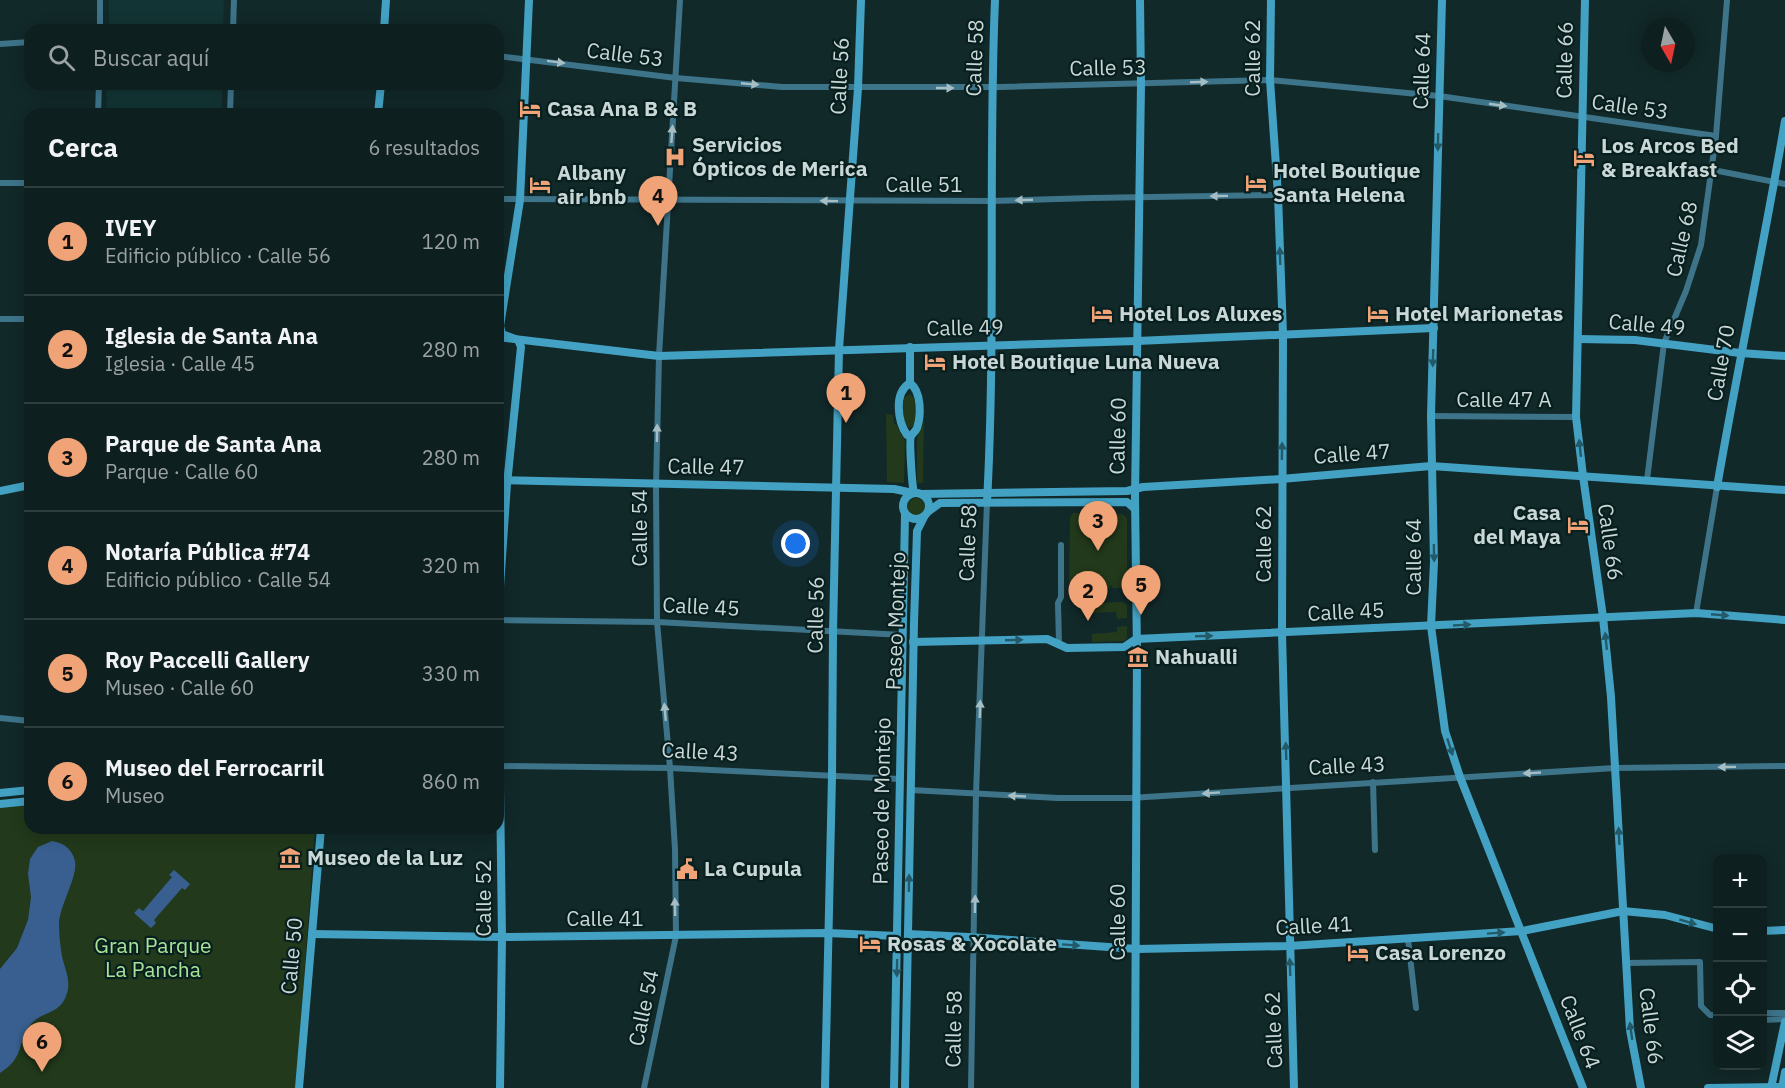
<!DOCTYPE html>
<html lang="es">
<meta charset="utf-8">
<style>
:root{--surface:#0e1f1f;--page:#1c2c2c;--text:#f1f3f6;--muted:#9ba2a4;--line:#2e3d3d;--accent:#efa376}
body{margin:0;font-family:"IBM Plex Sans",sans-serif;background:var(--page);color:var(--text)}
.controls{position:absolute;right:18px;bottom:18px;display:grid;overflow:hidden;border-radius:12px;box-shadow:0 3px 15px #0003}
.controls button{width:54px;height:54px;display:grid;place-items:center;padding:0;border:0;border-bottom:2px solid var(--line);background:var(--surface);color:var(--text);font:30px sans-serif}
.compass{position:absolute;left:1641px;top:18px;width:54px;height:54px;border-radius:50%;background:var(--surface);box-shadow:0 3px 15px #0003;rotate:171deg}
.you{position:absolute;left:796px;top:544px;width:21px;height:21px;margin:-15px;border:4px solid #fff;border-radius:50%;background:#1a73e8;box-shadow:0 0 0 9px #1a73e833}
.badge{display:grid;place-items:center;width:39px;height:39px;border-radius:50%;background:var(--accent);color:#111;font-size:20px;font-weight:700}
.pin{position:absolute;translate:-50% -50px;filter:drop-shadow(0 2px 3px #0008)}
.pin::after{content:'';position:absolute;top:32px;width:21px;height:18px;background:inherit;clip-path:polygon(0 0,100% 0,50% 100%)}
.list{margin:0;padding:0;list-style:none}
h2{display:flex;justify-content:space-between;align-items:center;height:78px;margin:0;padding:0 24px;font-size:26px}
h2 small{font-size:20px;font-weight:400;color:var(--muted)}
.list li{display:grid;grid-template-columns:39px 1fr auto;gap:18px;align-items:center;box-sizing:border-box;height:108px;padding:0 24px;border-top:2px solid var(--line)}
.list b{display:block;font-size:22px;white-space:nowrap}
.list p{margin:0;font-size:20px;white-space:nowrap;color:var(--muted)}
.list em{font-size:20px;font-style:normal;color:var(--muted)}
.icon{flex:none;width:33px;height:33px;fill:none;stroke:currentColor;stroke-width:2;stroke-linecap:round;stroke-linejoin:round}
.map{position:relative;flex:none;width:1785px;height:1088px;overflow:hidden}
.search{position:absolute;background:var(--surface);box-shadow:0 3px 15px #0003;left:24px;top:24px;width:480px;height:66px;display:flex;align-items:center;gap:15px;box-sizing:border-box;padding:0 21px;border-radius:18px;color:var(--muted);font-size:22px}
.panel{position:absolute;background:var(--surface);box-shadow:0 3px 15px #0003;left:24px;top:108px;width:480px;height:726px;border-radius:18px}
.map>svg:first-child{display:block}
.built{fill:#133434}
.green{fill:#22391b}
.water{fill:#385f8f}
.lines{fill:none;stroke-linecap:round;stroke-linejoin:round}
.street{stroke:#3d748a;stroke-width:6}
.secondary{stroke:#43a2c4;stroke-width:8}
.oneway{fill:#a6bec3}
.oneway2{fill:#235a69}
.labels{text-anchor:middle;stroke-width:4.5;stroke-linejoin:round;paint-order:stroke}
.street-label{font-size:21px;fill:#c9d7d6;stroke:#081f1f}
.poi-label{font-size:21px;font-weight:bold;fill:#c9d7d6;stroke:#081f1f;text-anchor:start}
.park-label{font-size:21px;fill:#a9e396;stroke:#081f1f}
</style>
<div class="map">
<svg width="1785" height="1088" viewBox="0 0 1785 1088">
<rect width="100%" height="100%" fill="#122929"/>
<g class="built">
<path d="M109,0H224L223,30H109Z"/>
<path d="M107,84H222V114H106Z"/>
</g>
<g class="green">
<path d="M910,394L916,400V419L913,426L909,428C901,422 903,408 904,398Z"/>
<path d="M924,409L923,483H917V440Z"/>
<path d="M886,414L893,415L894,424H896L905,441L904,483L887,482Z"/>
<circle cx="916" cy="507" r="9"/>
<path d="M1073,513L1122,514L1127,518V585L1124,588H1113L1112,586H1109L1111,588L1077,589L1069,583L1070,518Z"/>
<path d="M1123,602L1127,605V618L1117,619L1116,612L1091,613V603Z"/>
<path d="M1127,626V638L1124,641L1092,642V634L1117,632V627Z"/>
<path d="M30,805V828H315L296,1088H0V807Z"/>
</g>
<g class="water">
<path d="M52,841C64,843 72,849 75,861C78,876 60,905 59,923C59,934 60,945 62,956C65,970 72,982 66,996C59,1015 42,1011 31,1024C16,1040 27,1056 0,1073V969L17,948L28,920L31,897L28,874L30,859L38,847Z"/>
<path d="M174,870L190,884L185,890L182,888L154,920L156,923L151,928L134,913L139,908L143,911L172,877L169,875Z"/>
</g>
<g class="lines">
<g class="street">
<path d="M100,30V0"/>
<path d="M233,30L234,0"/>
<path d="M0,44L30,42"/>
<path d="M498,56L676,78L782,87H1001L1270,80L1439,96L1716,136"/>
<path d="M98,114L99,84"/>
<path d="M230,114L231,84"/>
<path d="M1713,170L1785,184"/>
<path d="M0,183H30"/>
<path d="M498,199L992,201L1091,198L1278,195"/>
<path d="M0,319H30"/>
<path d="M1431,416L1576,417"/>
<path d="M1647,480L1664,343L1686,291L1701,245L1716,136L1727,0"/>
<path d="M1696,613L1717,487"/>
<path d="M498,620L657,622L903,635"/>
<path d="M1059,645L1058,603L1061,597V545"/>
<path d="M27,671L30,672"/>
<path d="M0,718L30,721"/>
<path d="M498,766L670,768L900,779"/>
<path d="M1373,782L1375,850"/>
<path d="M911,790L1058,798H1130L1615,768L1785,766"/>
<path d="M1408,939L1416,1008"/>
<path d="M1626,963L1700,962L1701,1006L1710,1015H1718"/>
<path d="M1762,1013H1785"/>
<path d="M1762,1020L1785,1019"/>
<path d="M644,1088L676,936L675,849L670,768L657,622L656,487L659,356L680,0"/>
<path d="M971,1088L976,794L987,502"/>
</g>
<g class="secondary">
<path d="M1271,0L1270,80L1278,195L1283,334L1282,633L1294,1088"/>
<path d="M1442,0L1431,416L1434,562L1431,626L1445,731L1460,777L1583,1088"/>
<path d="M1585,0L1576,417L1583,476L1603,617L1611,697L1630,1030L1641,1088"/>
<path d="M384,30L386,0"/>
<path d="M378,114L381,84"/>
<path d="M498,337L659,356L1137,341L1434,328"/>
<path d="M1578,339L1635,340L1740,353L1785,356"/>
<path d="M910,347V383C922,392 921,416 917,428C916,431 913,433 911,436C909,440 912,486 914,493"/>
<path d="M910,383C893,393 898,422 907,435L911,436"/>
<path d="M498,480L894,489L913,493"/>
<path d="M1717,487C1738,365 1764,244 1785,121"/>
<path d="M0,491L30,485"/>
<circle cx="916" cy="506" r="13"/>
<path d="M921,494L1127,491L1143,487L1281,479L1431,466L1785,490"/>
<path d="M987,502C996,335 988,167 995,0"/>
<path d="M929,511L940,503L1127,502L1135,509"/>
<path d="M498,616L507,484L521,347L518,340L502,334L500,326L520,200L529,0"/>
<path d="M498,635L502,937L500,1088"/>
<path d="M913,642L1047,639L1067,648L1124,647L1136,639L1696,613L1785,620"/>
<path d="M0,793L30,790"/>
<path d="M0,804L30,801"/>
<path d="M1762,931L1785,930"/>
<path d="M312,934L502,937L828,933L897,936"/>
<path d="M908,934L968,937L1137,949L1289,946L1522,931L1623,911L1665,915L1718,929"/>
<path d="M299,1088L321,828"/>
<path d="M825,1088L832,777L833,633L839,349L858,88L861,0"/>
<path d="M894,1088L905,514"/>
<path d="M905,1088L914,623L917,531L924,517"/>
<path d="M1135,1088L1137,653L1135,497L1141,84L1140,0"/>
<path d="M1708,1088L1785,1087"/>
<path d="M1771,1088L1785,1022"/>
<path d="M1782,1088L1785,1072"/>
</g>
</g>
<defs><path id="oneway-solid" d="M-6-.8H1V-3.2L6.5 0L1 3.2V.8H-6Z" transform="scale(1.5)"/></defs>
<g class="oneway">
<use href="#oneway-solid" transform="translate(556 62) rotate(7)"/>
<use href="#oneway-solid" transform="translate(1199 82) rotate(-2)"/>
<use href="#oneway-solid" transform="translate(750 84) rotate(5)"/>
<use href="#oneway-solid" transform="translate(945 88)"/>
<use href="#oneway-solid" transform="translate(1498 105) rotate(8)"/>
<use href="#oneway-solid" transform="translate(672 134) rotate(-86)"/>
<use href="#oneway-solid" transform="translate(1219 196) rotate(179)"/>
<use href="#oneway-solid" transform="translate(1024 200) rotate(178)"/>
<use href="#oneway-solid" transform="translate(829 201) rotate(-179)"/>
<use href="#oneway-solid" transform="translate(657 433) rotate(-89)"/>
<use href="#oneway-solid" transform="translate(980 709) rotate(-88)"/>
<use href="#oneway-solid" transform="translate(665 712) rotate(-95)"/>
<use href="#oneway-solid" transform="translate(1727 767) rotate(179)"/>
<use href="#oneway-solid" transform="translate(1532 773) rotate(177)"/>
<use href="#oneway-solid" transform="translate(1211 793) rotate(176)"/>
<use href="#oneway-solid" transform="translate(1017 796) rotate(-177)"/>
<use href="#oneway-solid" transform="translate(975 904) rotate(-89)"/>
<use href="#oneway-solid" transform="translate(675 907) rotate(-91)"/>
</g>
<g class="oneway2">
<use href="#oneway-solid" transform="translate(1438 142) rotate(91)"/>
<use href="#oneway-solid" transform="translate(1280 256) rotate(-92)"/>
<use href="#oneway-solid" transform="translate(1433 358) rotate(92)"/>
<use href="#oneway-solid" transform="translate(1580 448) rotate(-96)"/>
<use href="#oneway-solid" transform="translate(1282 451) rotate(-89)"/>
<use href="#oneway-solid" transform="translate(1434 553) rotate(89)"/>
<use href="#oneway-solid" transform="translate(1720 615) rotate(5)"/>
<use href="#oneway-solid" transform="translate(1462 625) rotate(-3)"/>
<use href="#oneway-solid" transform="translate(1204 636) rotate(-2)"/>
<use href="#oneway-solid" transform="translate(1014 640) rotate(-2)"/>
<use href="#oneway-solid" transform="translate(1606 641) rotate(-96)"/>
<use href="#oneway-solid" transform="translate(1450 747) rotate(72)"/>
<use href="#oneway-solid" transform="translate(1286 751) rotate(-92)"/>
<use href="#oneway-solid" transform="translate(1619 836) rotate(-93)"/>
<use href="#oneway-solid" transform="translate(909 883) rotate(-89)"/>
<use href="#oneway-solid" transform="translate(1688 922) rotate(16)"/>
<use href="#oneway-solid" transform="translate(1496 933) rotate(-4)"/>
<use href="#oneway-solid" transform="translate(1071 945) rotate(4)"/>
<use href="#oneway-solid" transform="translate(1290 967) rotate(-92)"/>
<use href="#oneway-solid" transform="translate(897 968) rotate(91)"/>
<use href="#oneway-solid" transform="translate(1631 1031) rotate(-98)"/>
</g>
<defs>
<symbol id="hotel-bare" viewBox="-9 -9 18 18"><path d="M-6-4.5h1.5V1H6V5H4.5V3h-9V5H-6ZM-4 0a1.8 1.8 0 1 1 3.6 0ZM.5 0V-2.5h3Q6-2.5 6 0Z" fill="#efa376" stroke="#081f1f" stroke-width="2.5" paint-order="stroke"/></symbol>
<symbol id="hospital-bare" viewBox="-9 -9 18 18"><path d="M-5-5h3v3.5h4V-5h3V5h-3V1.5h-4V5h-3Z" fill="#efa376" stroke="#081f1f" stroke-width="2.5" paint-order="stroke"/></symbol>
<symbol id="museum-bare" viewBox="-9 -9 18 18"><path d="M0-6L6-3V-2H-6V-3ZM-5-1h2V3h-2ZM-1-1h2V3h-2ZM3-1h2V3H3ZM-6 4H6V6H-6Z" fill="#efa376" stroke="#081f1f" stroke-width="2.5" paint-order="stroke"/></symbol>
<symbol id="civic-bare" viewBox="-9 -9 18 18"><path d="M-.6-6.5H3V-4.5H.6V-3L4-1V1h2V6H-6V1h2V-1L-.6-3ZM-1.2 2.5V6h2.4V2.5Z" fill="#efa376" stroke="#081f1f" stroke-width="2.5" paint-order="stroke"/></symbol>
</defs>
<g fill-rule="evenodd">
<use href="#hotel-bare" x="515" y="94" width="30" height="30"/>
<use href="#hospital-bare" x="660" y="142" width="30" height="30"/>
<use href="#hotel-bare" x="1569" y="143" width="30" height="30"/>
<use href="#hotel-bare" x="1241" y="168" width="30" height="30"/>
<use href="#hotel-bare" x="525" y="170" width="30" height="30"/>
<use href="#hotel-bare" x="1087" y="299" width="30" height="30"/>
<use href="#hotel-bare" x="1363" y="299" width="30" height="30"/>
<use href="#hotel-bare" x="920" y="347" width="30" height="30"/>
<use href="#hotel-bare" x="1563" y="510" width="30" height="30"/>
<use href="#museum-bare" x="1123" y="642" width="30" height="30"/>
<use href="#museum-bare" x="275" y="843" width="30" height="30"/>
<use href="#civic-bare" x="672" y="854" width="30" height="30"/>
<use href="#hotel-bare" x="855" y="929" width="30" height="30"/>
<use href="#hotel-bare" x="1343" y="938" width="30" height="30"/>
</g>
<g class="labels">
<g class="street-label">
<text transform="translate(625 55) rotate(7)" y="7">Calle 53</text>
<text transform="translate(975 58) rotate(-88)" y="7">Calle 58</text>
<text transform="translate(1253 58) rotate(-90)" y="7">Calle 62</text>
<text transform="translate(1565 60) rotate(-89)" y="7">Calle 66</text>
<text transform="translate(1108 68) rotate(-1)" y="7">Calle 53</text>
<text transform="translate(1422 71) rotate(-88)" y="7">Calle 64</text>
<text transform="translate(840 76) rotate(-87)" y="7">Calle 56</text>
<text transform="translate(1630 107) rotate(8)" y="7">Calle 53</text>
<text x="924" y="192">Calle 51</text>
<text transform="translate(1682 239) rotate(-77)" y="7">Calle 68</text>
<text transform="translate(1647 325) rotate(5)" y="7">Calle 49</text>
<text transform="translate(965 328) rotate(-1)" y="7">Calle 49</text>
<text transform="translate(1721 363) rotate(-80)" y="7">Calle 70</text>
<text x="1504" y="407">Calle 47 A</text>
<text transform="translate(1118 436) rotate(-89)" y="7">Calle 60</text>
<text transform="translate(1352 454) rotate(-4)" y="7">Calle 47</text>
<text transform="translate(706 467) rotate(1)" y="7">Calle 47</text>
<text transform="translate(640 528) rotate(-90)" y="7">Calle 54</text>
<text transform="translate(1610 542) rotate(82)" y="7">Calle 66</text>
<text transform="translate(968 543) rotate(-88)" y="7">Calle 58</text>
<text transform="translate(1264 544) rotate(-90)" y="7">Calle 62</text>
<text transform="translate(1414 557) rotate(-90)" y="7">Calle 64</text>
<text transform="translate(701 607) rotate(3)" y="7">Calle 45</text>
<text transform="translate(1346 612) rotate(-3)" y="7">Calle 45</text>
<text transform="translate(816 615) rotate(-89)" y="7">Calle 56</text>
<text transform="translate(896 621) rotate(-88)" y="7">Paseo Montejo</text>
<text transform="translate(700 752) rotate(3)" y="7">Calle 43</text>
<text transform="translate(1347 766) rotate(-3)" y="7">Calle 43</text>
<text transform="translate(882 801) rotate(-89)" y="7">Paseo de Montejo</text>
<text transform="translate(484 898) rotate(-90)" y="7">Calle 52</text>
<text x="605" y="926">Calle 41</text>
<text transform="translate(1118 922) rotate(-90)" y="7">Calle 60</text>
<text transform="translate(1314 926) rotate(-3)" y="7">Calle 41</text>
<text transform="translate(292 956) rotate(-85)" y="7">Calle 50</text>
<text transform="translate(644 1008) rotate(-78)" y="7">Calle 54</text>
<text transform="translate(1651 1026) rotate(83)" y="7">Calle 66</text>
<text transform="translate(954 1029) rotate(-89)" y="7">Calle 58</text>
<text transform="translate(1274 1030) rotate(-92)" y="7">Calle 62</text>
<text transform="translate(1580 1032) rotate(69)" y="7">Calle 64</text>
</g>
<g class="poi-label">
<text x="547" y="116">Casa Ana B &amp; B</text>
<text x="692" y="152">Servicios<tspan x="692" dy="24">Ópticos de Merica</tspan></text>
<text x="1601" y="153">Los Arcos Bed<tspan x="1601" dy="24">&amp; Breakfast</tspan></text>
<text x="1273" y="178">Hotel Boutique<tspan x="1273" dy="24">Santa Helena</tspan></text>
<text x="557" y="180">Albany<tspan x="557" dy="24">air bnb</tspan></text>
<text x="1119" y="321">Hotel Los Aluxes</text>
<text x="1395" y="321">Hotel Marionetas</text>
<text x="952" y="369">Hotel Boutique Luna Nueva</text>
<text x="1561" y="520" text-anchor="end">Casa<tspan x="1561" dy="24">del Maya</tspan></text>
<text x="1155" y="664">Nahualli</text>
<text x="307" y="865">Museo de la Luz</text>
<text x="704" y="876">La Cupula</text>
<text x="887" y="951">Rosas &amp; Xocolate</text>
<text x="1375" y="960">Casa Lorenzo</text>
</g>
<g class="park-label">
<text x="153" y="953">Gran Parque<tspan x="153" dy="24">La Pancha</tspan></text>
</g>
</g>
</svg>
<div class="controls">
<button>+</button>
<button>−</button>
<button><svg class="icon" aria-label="locate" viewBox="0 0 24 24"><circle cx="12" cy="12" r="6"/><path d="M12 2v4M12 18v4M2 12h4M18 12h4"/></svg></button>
<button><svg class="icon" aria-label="layers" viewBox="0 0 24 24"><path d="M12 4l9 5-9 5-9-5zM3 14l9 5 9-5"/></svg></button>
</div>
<svg class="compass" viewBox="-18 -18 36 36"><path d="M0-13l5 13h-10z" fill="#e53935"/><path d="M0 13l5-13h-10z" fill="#9ba2a4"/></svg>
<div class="you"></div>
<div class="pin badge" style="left:846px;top:423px">1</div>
<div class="pin badge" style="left:1088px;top:621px">2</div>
<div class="pin badge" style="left:1098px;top:551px">3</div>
<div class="pin badge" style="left:658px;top:226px">4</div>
<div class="pin badge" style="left:1141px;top:615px">5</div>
<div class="pin badge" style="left:42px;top:1072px">6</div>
<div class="search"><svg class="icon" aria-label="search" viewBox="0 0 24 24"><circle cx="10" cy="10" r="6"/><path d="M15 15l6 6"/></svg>Buscar aquí</div>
<section class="panel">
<h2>Cerca<small>6 resultados</small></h2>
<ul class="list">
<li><span class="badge">1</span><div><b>IVEY</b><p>Edificio público · Calle 56</p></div><em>120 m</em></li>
<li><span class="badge">2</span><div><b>Iglesia de Santa Ana</b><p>Iglesia · Calle 45</p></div><em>280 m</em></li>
<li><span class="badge">3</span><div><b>Parque de Santa Ana</b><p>Parque · Calle 60</p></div><em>280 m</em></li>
<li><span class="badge">4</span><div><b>Notaría Pública #74</b><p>Edificio público · Calle 54</p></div><em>320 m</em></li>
<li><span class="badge">5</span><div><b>Roy Paccelli Gallery</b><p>Museo · Calle 60</p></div><em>330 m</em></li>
<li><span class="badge">6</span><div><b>Museo del Ferrocarril</b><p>Museo</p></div><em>860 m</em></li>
</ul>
</section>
</div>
